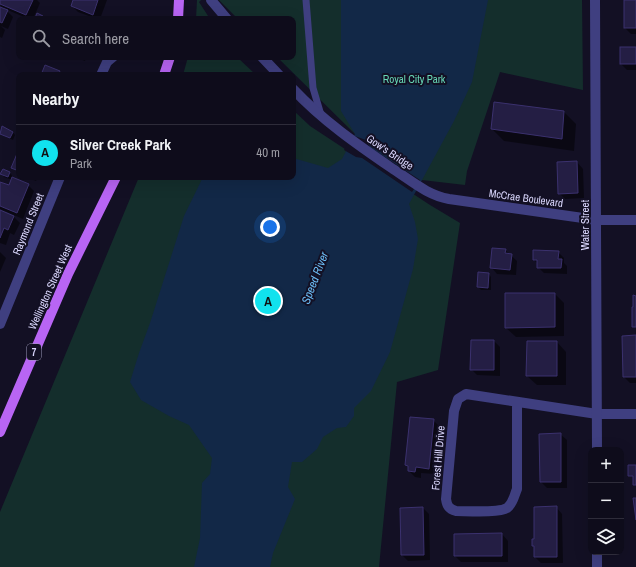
<!DOCTYPE html>
<meta charset="utf-8">
<style>
:root{--surface:#0e0c1b;--page:#1c1a28;--text:#f1f3f6;--muted:#9b9ba3;--line:#2e2c3a;--accent:#11e2ee}
body{margin:0;font-family:"Archivo Narrow",sans-serif;background:var(--page);color:var(--text)}
.controls{position:absolute;right:12px;bottom:12px;display:grid;overflow:hidden;border-radius:8px;box-shadow:0 4px 16px #0002}
.controls button{width:36px;height:36px;display:grid;place-items:center;padding:0;border:0;border-bottom:1px solid var(--line);background:var(--surface);color:var(--text);font:20px sans-serif}
.you{position:absolute;left:270px;top:227px;width:14px;height:14px;margin:-10px;border:3px solid #fff;border-radius:50%;background:#1a73e8;box-shadow:0 0 0 6px #1a73e833}
.badge{display:grid;place-items:center;width:26px;height:26px;border-radius:50%;background:var(--accent);color:#111;font-size:13px;font-weight:700}
.pin{position:absolute;translate:-50% -50%;border:2px solid #fff;box-shadow:0 1px 4px #0006}
.list{margin:0;padding:0;list-style:none}
h2{display:flex;justify-content:space-between;align-items:center;height:52px;margin:0;padding:0 16px;font-size:17px}
h2 small{font-size:13px;font-weight:400;color:var(--muted)}
.list li{display:grid;grid-template-columns:26px 1fr auto;gap:12px;align-items:center;box-sizing:border-box;height:56px;padding:0 16px;border-top:1px solid var(--line)}
.list b{display:block;font-size:15px;white-space:nowrap}
.list p{margin:0;font-size:13px;white-space:nowrap;color:var(--muted)}
.list em{font-size:13px;font-style:normal;color:var(--muted)}
.icon{flex:none;width:22px;height:22px;fill:none;stroke:currentColor;stroke-width:2;stroke-linecap:round;stroke-linejoin:round}
.map{position:relative;flex:none;width:636px;height:567px;overflow:hidden}
.search{position:absolute;background:var(--surface);box-shadow:0 4px 16px #0002;left:16px;top:16px;width:280px;height:44px;display:flex;align-items:center;gap:10px;box-sizing:border-box;padding:0 14px;border-radius:8px;color:var(--muted);font-size:15px}
.panel{position:absolute;background:var(--surface);box-shadow:0 4px 16px #0002;left:16px;top:72px;width:280px;height:108px;border-radius:8px}
.map>svg:first-child{display:block}
.green{fill:#142e2c}
.water{fill:#122847}
.pier{fill:#131024}
.shadow{fill:#0007}
.building{fill:#241e44;stroke:#3b316e}
.lines{fill:none;stroke-linecap:round;stroke-linejoin:round}
.service{stroke:#3f3f80;stroke-width:7}
.minor{stroke:#3f3f80;stroke-width:10}
.tertiary{stroke:#3f3f80;stroke-width:10}
.primary{stroke:#b865f4;stroke-width:10}
.labels{text-anchor:middle;stroke-width:4;stroke-linejoin:round;paint-order:stroke}
.shield{fill:#131024;stroke:#9e9bbb;stroke-width:1}
.shield-label{font-size:10px;font-weight:bold;fill:#d9d6fc}
.park-label{font-size:11px;fill:#67d8b6;stroke:#131024}
.street-label{font-size:11px;fill:#d9d6fc;stroke:#131024}
.water-label{font-size:12px;font-style:italic;fill:#6cbcf5;stroke:#131024}
</style>
<div class="map">
<svg width="636" height="567" viewBox="0 0 636 567">
<rect width="100%" height="100%" fill="#131024"/>
<g class="green">
<path d="M197,0H201L199,2L210,19H196Z"/>
<path d="M219,0H582L583,90L500,72L467,171L465,185L422,180L355,134L277,57H293V19H238Z"/>
<path d="M188,57H237L256,75H183Z"/>
<path d="M293,110L310,126L430,205L460,223L438,370L397,382L379,567H0V512L139,177H293Z"/>
</g>
<path class="water" d="M341,0H488L472,82L454,121L409,204L415,222L418,239L413,269L390,352L371,391L354,408V416L346,427L337,428L323,437L317,449L302,462H292L288,487L295,499L273,553L270,567H194L200,538L202,483L210,474L212,458L189,425L169,416L141,400L130,382L139,353L150,323L184,216L203,177H293V158L328,168L342,159L355,134L341,111Z"/>
<path class="pier" d="M352,135L366,140L370,147L420,180L412,192L362,158L356,157L344,150Z"/>
<g class="shadow">
<path d="M0,0H37L40,3L33,19H29L5,9L13,17L8,29L1,26L5,30L2,38L0,37V8L6,11L0,5Z"/>
<path d="M74,0H107L100,19H97L78,12L72,6Z"/>
<path d="M625,0H636V34H631L625,28Z"/>
<path d="M636,48V70H627L621,64Z"/>
<path d="M75,57H86L85,61Z"/>
<path d="M564,112L576,124L574,151L504,141L492,129Z"/>
<path d="M2,128L13,132L15,135L13,140L0,133Z"/>
<path d="M577,162L583,169L584,198L565,199L559,193Z"/>
<path d="M9,173L12,175L11,178L28,185L34,191L23,219L0,209V183L9,187L12,180L4,177L2,174Z"/>
<path d="M27,177H38L36,181Z"/>
<path d="M0,211L14,217L20,223L14,235L10,233L6,245L0,243Z"/>
<path d="M505,250L517,261L516,275L497,274L491,267Z"/>
<path d="M0,252L6,258L0,272Z"/>
<path d="M558,252L564,258V263L567,266V274L544,273L538,267V264L534,260Z"/>
<path d="M489,274L491,277V290H481L478,287Z"/>
<path d="M555,294L564,303V336L516,337L506,328Z"/>
<path d="M636,337V383H630L624,377Z"/>
<path d="M494,341L500,347V376L477,375L471,369Z"/>
<path d="M557,342L566,352V385H537L527,376Z"/>
<path d="M433,420L439,426L435,474L421,473V478L415,477L409,471V468L406,465Z"/>
<path d="M560,434L567,440V488H547L541,482Z"/>
<path d="M556,507L562,514L563,563H541L535,557V547L533,545L535,540Z"/>
<path d="M423,508L429,514L430,560L408,561L402,555Z"/>
<path d="M502,534L508,541V562H461L455,556V535Z"/>
</g>
<g class="building">
<path d="M0,0H33L26,15L0,4Z"/>
<path d="M73,0H98L93,15L71,6Z"/>
<rect x="624" y="0" width="12" height="28"/>
<path d="M0,7L8,10L2,23L0,22Z"/>
<path d="M37,13L43,16L41,19L35,18Z"/>
<rect x="620" y="47" width="16" height="17"/>
<path d="M45,65L60,71L58,75H41Z"/>
<path d="M494,102L564,111L562,139L491,129Z"/>
<path d="M2,126L13,132L10,138L0,134Z"/>
<path d="M19,149V171L11,168Z"/>
<path d="M577,161L578,193L558,194L557,162Z"/>
<path d="M3,169L10,172L8,177L0,174Z"/>
<path d="M12,177L29,184L17,213L0,206V182L9,185Z"/>
<path d="M0,210L14,216L8,230L4,228L0,238Z"/>
<path d="M492,248L506,249L505,253L512,254L510,270L490,268Z"/>
<path d="M533,250L559,251L558,259H562L561,268H537V260H533Z"/>
<path d="M478,272L489,273L488,288L477,287Z"/>
<path d="M505,293H555V327L505,328Z"/>
<path d="M633,295L636,296V327H632V307H633Z"/>
<path d="M636,335V377H623L622,336Z"/>
<path d="M471,340H494V370H470Z"/>
<path d="M527,341H557V376H526Z"/>
<path d="M410,417L434,419L429,469L416,467L415,472L408,471V466L405,465Z"/>
<path d="M561,433V482H540L539,434Z"/>
<path d="M628,465H636V485H633V476H628Z"/>
<path d="M633,498H636V520Z"/>
<path d="M557,506V557H534V546H532V539H534V507Z"/>
<path d="M423,507L424,555H401L400,508Z"/>
<path d="M502,533V556H454V534Z"/>
</g>
<g class="lines">
<path class="service" d="M306,0L313,88L321,115"/>
<g class="minor">
<path d="M211,0L227,19"/>
<path d="M262,57L279,75"/>
<path d="M101,75L107,62L113,57"/>
<path d="M293,89C323,121 358,145 393,169C412,181 427,195 449,199L597,220H636"/>
<path d="M0,324L60,177"/>
<path d="M517,402V489C514,496 513,504 507,508C499,513 467,511 456,511C449,509 447,506 446,499L454,411L458,399L466,394L597,414H636"/>
</g>
<g class="tertiary">
<path d="M595,0L597,450"/>
<path d="M597,567V552"/>
</g>
<g class="primary">
<path d="M178,19L179,0"/>
<path d="M164,75L170,57"/>
<path d="M0,432L68,274L116,177"/>
</g>
</g>
<g class="labels">
<rect class="shield" x="27" y="344" width="14" height="16" rx="3"/>
<g class="shield-label">
<text x="34" y="356">7</text>
</g>
<g class="park-label">
<text x="414" y="83">Royal City Park</text>
</g>
<g class="street-label">
<text transform="translate(390 152) rotate(34)" y="4">Gow's Bridge</text>
<text transform="translate(526 198) rotate(8)" y="4">McCrae Boulevard</text>
<text transform="translate(28 224) rotate(-68)" y="4">Raymond Street</text>
<text transform="translate(585 225) rotate(-90)" y="4">Water Street</text>
<text transform="translate(50 287) rotate(-66)" y="4">Wellington Street West</text>
<text transform="translate(438 458) rotate(-85)" y="4">Forest Hill Drive</text>
</g>
<g class="water-label">
<text transform="translate(315 278) rotate(-69)" y="4">Speed River</text>
</g>
</g>
</svg>
<div class="controls">
<button>+</button>
<button>−</button>
<button><svg class="icon" aria-label="layers" viewBox="0 0 24 24"><path d="M12 4l9 5-9 5-9-5zM3 14l9 5 9-5"/></svg></button>
</div>
<div class="you"></div>
<div class="pin badge" style="left:268px;top:301px">A</div>
<div class="search"><svg class="icon" aria-label="search" viewBox="0 0 24 24"><circle cx="10" cy="10" r="6"/><path d="M15 15l6 6"/></svg>Search here</div>
<section class="panel">
<h2>Nearby<small></small></h2>
<ul class="list">
<li><span class="badge">A</span><div><b>Silver Creek Park</b><p>Park</p></div><em>40 m</em></li>
</ul>
</section>
</div>
